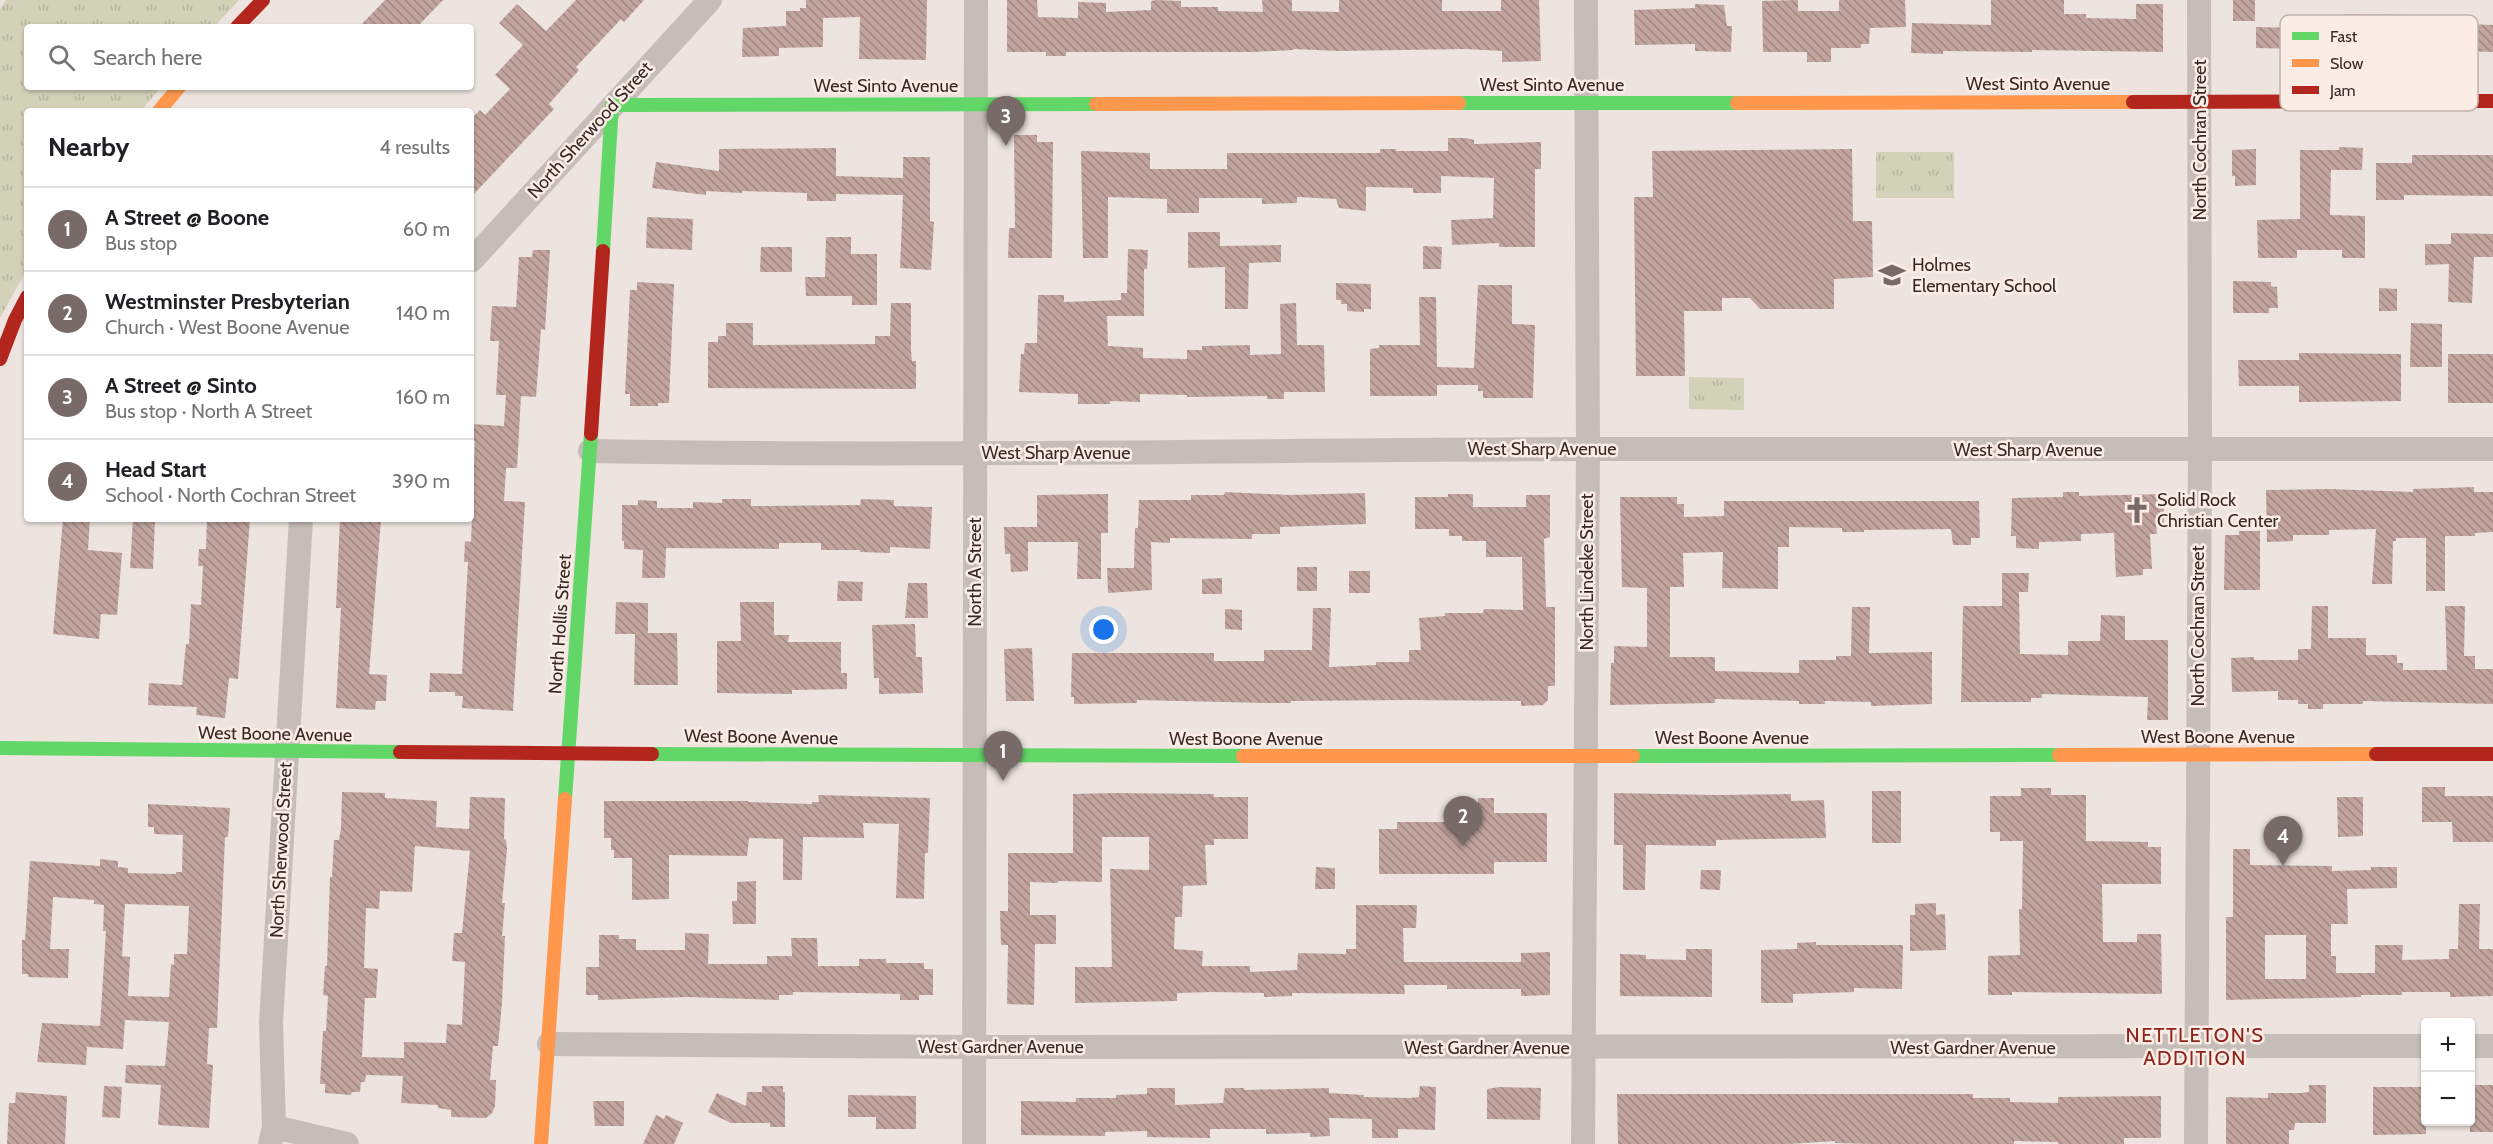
<!DOCTYPE html>
<meta charset="utf-8">
<style>
:root{--surface:#fff;--page:#f2f2f2;--text:#202124;--muted:#757577;--line:#e0e0e0;--accent:#776a67}
body{margin:0;font-family:Cabin,sans-serif;background:var(--page);color:var(--text)}
.controls{position:absolute;right:18px;bottom:18px;display:grid;overflow:hidden;border-radius:6px;box-shadow:0 2px 4px #0004}
.controls button{width:54px;height:54px;display:grid;place-items:center;padding:0;border:0;border-bottom:2px solid var(--line);background:var(--surface);color:var(--text);font:30px sans-serif}
.you{position:absolute;left:1104px;top:630px;width:21px;height:21px;margin:-15px;border:4px solid #fff;border-radius:50%;background:#1a73e8;box-shadow:0 0 0 9px #1a73e833}
.badge{display:grid;place-items:center;width:39px;height:39px;border-radius:50%;background:var(--accent);color:#fff;font-size:20px;font-weight:700}
.pin{position:absolute;translate:-50% -50px;filter:drop-shadow(0 2px 3px #0008)}
.pin::after{content:'';position:absolute;top:32px;width:21px;height:18px;background:inherit;clip-path:polygon(0 0,100% 0,50% 100%)}
.list{margin:0;padding:0;list-style:none}
h2{display:flex;justify-content:space-between;align-items:center;height:78px;margin:0;padding:0 24px;font-size:26px}
h2 small{font-size:20px;font-weight:400;color:var(--muted)}
.list li{display:grid;grid-template-columns:39px 1fr auto;gap:18px;align-items:center;box-sizing:border-box;height:84px;padding:0 24px;border-top:2px solid var(--line)}
.list b{display:block;font-size:22px;white-space:nowrap}
.list p{margin:0;font-size:20px;white-space:nowrap;color:var(--muted)}
.list em{font-size:20px;font-style:normal;color:var(--muted)}
.icon{flex:none;width:33px;height:33px;fill:none;stroke:currentColor;stroke-width:2;stroke-linecap:round;stroke-linejoin:round}
.map{position:relative;flex:none;width:2493px;height:1144px;overflow:hidden}
.search{position:absolute;background:var(--surface);box-shadow:0 2px 4px #0004;left:24px;top:24px;width:450px;height:66px;display:flex;align-items:center;gap:15px;box-sizing:border-box;padding:0 21px;border-radius:6px;color:var(--muted);font-size:22px}
.panel{position:absolute;background:var(--surface);box-shadow:0 2px 4px #0004;left:24px;top:108px;width:450px;height:414px;border-radius:6px}
.map>svg:first-child{display:block}
.park{fill:url(#park-tufts)}
.building{fill:url(#building-back-hatch);fill-rule:evenodd}
.lines{fill:none;stroke-linecap:round;stroke-linejoin:round}
.street{stroke:#c6bcb8;stroke-width:24}
.fast{stroke:#63d668;stroke-width:14}
.slow{stroke:#ff974d;stroke-width:14}
.jam{stroke:#b3261e;stroke-width:14}
.labels{text-anchor:middle;stroke-width:5;stroke-linejoin:round;paint-order:stroke}
.street-label{font-size:18px;fill:#372926;stroke:#fbede5}
.poi-label{font-size:18px;fill:#372926;stroke:#fbede5;text-anchor:start}
.neighbourhood-label{font-size:20px;letter-spacing:1.5px;fill:#8c2219;stroke:#fbede5}
.key{fill:#fbede5;stroke:#c0b2ac;stroke-width:1.5}
.key-label{font-size:16px;fill:#372926}
</style>
<div class="map">
<svg width="2493" height="1144" viewBox="0 0 2493 1144">
<defs>
<pattern id="park-tufts" width="24" height="20" patternUnits="userSpaceOnUse" patternTransform="scale(1.5)"><rect width="24" height="20" fill="#d2d2b8"/><path d="M3 7l-1-3M5 7V3M7 7l1-3M15 17l-1-3M17 17v-4M19 17l1-3" fill="none" stroke="#b5b49e"/></pattern>
<pattern id="building-back-hatch" width="6" height="6" patternUnits="userSpaceOnUse" patternTransform="scale(1.5)"><rect width="6" height="6" fill="#c2a49f"/><path d="M-1 5l2 2M0 0l6 6M5-1l2 2" fill="none" stroke="#9e8681"/></pattern>
</defs>
<rect width="100%" height="100%" fill="#ede4df"/>
<g class="park">
<path d="M6,0H239L214,27H27V87H161L141,111H27V269L0,318V9Z"/>
<rect x="1876" y="152" width="78" height="46"/>
<path d="M1689,377L1744,378V410L1689,409Z"/>
</g>
<g class="building">
<path d="M385,0H443L417,27H359Z"/>
<path d="M576,0H644L624,22L621,19L576,67L579,70L549,104L554,109L471,197V119L480,110L485,115L510,89L495,75L523,45L499,23L517,4L546,31Z"/>
<path d="M806,0H927L926,60L859,59L860,17L823,18V47L779,48V56L742,57L743,28L786,26V11H800V8H806Z"/>
<path d="M1007,0H1037L1038,17L1078,18V2L1106,3V12L1151,10V1L1156,0L1181,1V7H1218V11L1263,12L1262,0H1292V11L1339,12V0H1442V11H1501V0H1539L1541,61L1502,62V51L1466,49L1339,51L1293,49V50L1254,52H1066V56H1046V52H1007Z"/>
<path d="M1798,0V11H1839V0H1905L1906,27L1870,28L1869,44H1861V48H1831V62H1807V52H1763L1762,1Z"/>
<path d="M1991,0H2064V14H2086V18L2136,19V4H2163V52L2032,50V52L1943,51V54L1911,53L1912,23L1991,25Z"/>
<rect x="2233" y="0" width="22" height="21"/>
<path d="M1695,4L1724,5L1727,26H1732L1731,52L1695,51V44L1635,45L1634,10L1695,8Z"/>
<path d="M2345,14L2411,15L2415,16V22L2493,25V52L2415,50L2405,51V56H2333L2300,55L2301,49L2256,48V27L2302,28V16L2345,17Z"/>
<path d="M1014,135H1037V142H1053L1052,258H1008L1009,228H1015Z"/>
<path d="M1448,138H1466L1474,140V144L1541,142V169H1535V247H1499V243L1452,245L1451,220L1493,218L1494,178L1441,176V193H1413V188L1366,187V211L1339,208L1336,199L1297,197V203L1262,204V198H1199V213H1167V199L1108,197V258H1083L1081,151L1150,153V169H1227V153H1380V149H1396V151H1448Z"/>
<path d="M2339,147L2363,148L2362,170H2331L2330,215L2365,216V258H2342V250H2297V258H2258L2257,220L2300,219V150H2339Z"/>
<path d="M836,148V176L903,178V157H930V221L934,222L931,270L900,268L903,195L836,194V201H807V193L742,191V193L706,191V195L652,188L656,162L719,171V149Z"/>
<path d="M1852,149L1853,221H1872L1873,277L1834,279V309H1760L1750,298H1722V311H1684L1685,376H1636L1634,197H1653L1652,151Z"/>
<path d="M2256,149V185L2235,186V176H2232V150Z"/>
<path d="M2412,155H2493V196L2404,195V200H2376V163H2412Z"/>
<path d="M647,217L693,219L692,250L646,248Z"/>
<path d="M1188,232H1220V246L1281,245V262L1249,263L1248,309H1225V267L1188,268Z"/>
<path d="M2451,233L2493,234V257H2474L2472,303L2448,302L2449,264L2425,265V244H2451Z"/>
<path d="M826,237H851V254H877V305H852V296H806L805,277H825Z"/>
<path d="M1423,246L1442,247L1441,269H1423Z"/>
<path d="M761,247H792V272H760Z"/>
<path d="M1128,249L1148,250L1147,269H1144V316H1107L1108,346L1143,348V358L1187,359V350H1202V346L1250,345V355L1281,354L1280,304L1296,303L1297,345H1324L1325,392H1284V399H1267V396L1187,397V395L1140,394V402L1110,401V404H1078V394L1019,392L1021,354H1024L1025,343H1037L1038,295H1064V302L1121,300V293H1127Z"/>
<path d="M533,250H550L545,330L541,329L536,397L521,396L517,468H506L504,501L525,502L513,711L462,708L463,696H455V692H429L430,673L462,674L468,562H464L465,541L471,542L475,441H471V424L504,426L506,395H496L499,341H490L492,306L516,307L519,257H532Z"/>
<path d="M2233,281L2271,282V286L2277,287L2278,308H2269V313H2233Z"/>
<path d="M637,282L674,284L669,403H658V406H630V394H625L630,290H637Z"/>
<path d="M1336,283L1371,284V309H1364V312L1347,311V304H1341V300H1336Z"/>
<path d="M1478,285H1512V324L1535,325L1533,398H1483V391H1478V385H1437V396H1370V349L1379,348V345H1420L1419,297H1436L1437,367L1474,368Z"/>
<path d="M2379,288L2397,289V311H2379Z"/>
<path d="M891,303H911V351L912,361H916V389L708,388V342H718V336H726V323H753V345L875,344V336H890Z"/>
<path d="M2411,323L2442,324V367H2410Z"/>
<path d="M2299,353L2401,354V401L2299,402V386H2239L2238,360H2299Z"/>
<rect x="2448" y="354" width="45" height="49"/>
<path d="M2474,487V492H2493V532L2475,533V536H2445V591H2426V538H2396V541H2393L2392,584H2372L2376,529L2329,530V535H2293V541L2267,542L2266,490L2329,489L2413,492V489Z"/>
<path d="M1225,492L1289,495L1365,493L1366,524L1280,527V534H1252V539L1170,538V543L1151,542L1152,590L1108,593L1107,568H1134L1135,528H1138L1139,500H1191V495H1224Z"/>
<path d="M2063,492H2079V496L2164,494V525H2156L2157,534H2150L2152,569H2143V575L2116,577L2114,533L2081,534V541L2039,542V549L2016,548V536H2011L2012,498L2063,497Z"/>
<path d="M1108,494V533H1101V579H1077L1078,542H1028V571L1011,572L1010,554H1005L1004,527H1037V495Z"/>
<path d="M1448,494H1473V507H1526V495H1550V537L1544,539L1546,607H1555V686H1548V700L1543,705L1521,706V701L1407,700L1291,701V703H1265L1137,700V703L1074,704V697H1071L1072,653H1214V661H1264V650H1312L1313,608H1331L1329,667L1376,665V662H1409V650H1421L1419,618L1445,616V613H1483L1484,609L1523,610L1522,557H1486V541H1462V536H1449V529H1415V497H1448Z"/>
<path d="M1620,497H1677V504H1684V517L1724,516V501H1979L1980,538H1971V545H1953L1951,529L1864,530V532H1842V528L1789,527V547H1778V589L1722,588L1723,552L1683,553L1684,587H1670V657H1715V671L1799,673V660H1836V656H1851L1852,607H1870L1869,653L1932,652V704L1871,706V702L1825,701V704H1799V701L1715,699V703L1610,705L1611,663H1614V646L1647,647V588L1622,587Z"/>
<path d="M722,499H751V506L860,505L861,499L894,500V506L932,507L930,549L890,547V553L860,552V550H821V543H779V549L666,548L665,578H642L643,550L624,549V541H622V505H638V500L657,501V508H693V502L722,503Z"/>
<path d="M63,519H90L88,550L122,553L117,615L101,614L99,639L53,634Z"/>
<path d="M133,519H155L153,569L130,568Z"/>
<path d="M207,519H250L238,679L229,678L225,718L196,715L197,707L148,705L149,683L182,685L186,644H189L191,604L201,605L203,566H198L199,549H206Z"/>
<path d="M340,519H381L369,674L387,675L386,701H376L375,710L336,708L341,608H336Z"/>
<path d="M2239,531H2260V590H2224L2225,535H2239Z"/>
<rect x="1297" y="567" width="20" height="24"/>
<rect x="1349" y="571" width="21" height="22"/>
<path d="M2002,573H2029L2028,592H2019L2020,654L2068,655V641H2100L2101,615L2125,616V640H2168V720H2147L2148,697L2042,694V698H2031V702H1961L1963,606H2002Z"/>
<path d="M1222,578V594H1202V579Z"/>
<path d="M838,581L863,582L862,601H837Z"/>
<path d="M908,583H927L928,618H905Z"/>
<path d="M616,602L648,603V633H677L678,685H634L635,634H615Z"/>
<path d="M740,602H774V635H789L788,642H841V673H847V689L792,690V694L717,693V641H741Z"/>
<path d="M2312,606H2328V638H2366V655H2397V663H2403V670H2447L2445,606H2465L2464,656H2475V669H2493V704L2363,701V704H2323V709H2308V704H2298V700H2278V691L2232,692L2231,658L2254,657V660H2298V649H2311Z"/>
<path d="M1225,609L1242,610V630L1225,629Z"/>
<path d="M915,624L916,657H922L923,693L879,694V678H874L872,625Z"/>
<path d="M1032,648L1034,701H1006L1004,649Z"/>
<path d="M2422,787H2445V796H2493V842H2453L2452,822H2422Z"/>
<path d="M2021,788H2051V795H2086V841L2148,842V847H2161V884H2102L2103,942H2137V934H2161L2162,994L2012,992V995H1988V956L2020,955L2019,909H2022L2023,841H2000V832H1990V796H2021Z"/>
<rect x="1872" y="791" width="29" height="52"/>
<path d="M342,792L385,793V798L437,801L436,827L469,829L470,797L505,798L504,839L506,840L507,849L502,903H505L502,936H505L502,1003L498,1046H493L490,1080H496L495,1106L492,1113L486,1118L451,1117V1110L438,1108V1105L401,1103L403,1076L366,1075L365,1082H361L360,1092H352L351,1095L325,1093V1084H320L323,1031H326L328,996L323,995L325,966H327L330,877H332L334,840H339L341,828ZM415,846L470,851L462,933H454L452,961L465,962L462,1025L447,1024L446,1043L404,1042V1058L362,1057L365,998H376L378,969L364,968L366,908L379,909L380,891L412,892Z"/>
<path d="M1112,793L1214,794V797H1248V839H1214V845H1205L1207,885L1183,886L1182,917H1175L1174,949L1203,951L1202,966H1250V972L1297,970L1298,953L1346,954V949H1356V905H1417L1416,928H1403L1404,962H1521V953L1550,952V995L1521,996V989H1447V985H1404L1405,994L1292,993V996L1264,997V993L1213,992L1177,993V1001L1075,1003V967H1112L1110,869L1149,870V837H1102V882L1058,881V883L1030,882V915H1056V944H1035L1034,1005L1007,1004L1008,945H1001L1000,911H1008V853H1073V794Z"/>
<path d="M1614,793L1716,795L1791,794V801L1824,800L1826,838L1716,840V846L1646,845L1645,890H1623V845H1614Z"/>
<path d="M818,795L930,798L928,853H925L924,899L896,898L899,824L863,823L864,838L803,837L802,880H783V839L749,838L747,856L669,855V899L632,900V858H614V850H611V838H604V801H748V802L812,804V802H819Z"/>
<path d="M2337,797H2363V836L2338,837Z"/>
<path d="M1478,798H1494V813H1547V862H1494V874H1379V829H1397V822H1463V819H1478Z"/>
<path d="M148,804L230,808L228,837H225L217,1028H209L207,1064L213,1065L209,1128L158,1125L161,1085L125,1083L126,1065L165,1066L169,1022L125,1020L123,1049L87,1047L86,1065L37,1062L42,1023L100,1026L106,931H103L104,905L94,904V900L53,897L50,949H69L68,978L28,977V974H22V940H25L30,861L100,866V859L118,861V867L128,868V873L176,874V872H182L183,835L154,834V827H148ZM125,904L189,906L187,954H174V965L171,964L169,997L128,996L130,957L122,956Z"/>
<path d="M2233,849H2250V865L2332,866V871L2371,870V867H2397V888L2347,889L2348,924H2331V956H2336V973H2375V945H2403L2402,960L2449,959V949H2458L2459,904H2480L2479,949H2493V996L2450,997V992H2402V995H2361V997L2226,1000V917H2233ZM2265,935H2306V979H2265Z"/>
<path d="M1316,867L1335,868V889H1315Z"/>
<path d="M1701,870H1721L1720,890L1700,889Z"/>
<path d="M756,881V924H733L732,901H737V882Z"/>
<path d="M1936,903V915L1945,914L1946,950L1910,951V915H1915V904Z"/>
<path d="M685,933L709,934L708,964H767V956H792L791,938H817L818,966H859V959H886V963H924V969H933V995H919V1000H900V994L859,993L793,992V995H779V1000L687,997L598,1000V995H586V967H599V935H619V939H636V950H685Z"/>
<path d="M1816,942V945H1903L1902,989L1854,988V992L1793,994V1003H1761V950L1797,949V943Z"/>
<path d="M1686,949H1712V997L1620,996V954L1646,955V959L1686,960Z"/>
<path d="M2309,1085H2326V1123H2295L2294,1130H2289V1144H2226V1097L2268,1098V1093H2300L2309,1092Z"/>
<rect x="2470" y="1085" width="23" height="47"/>
<path d="M104,1086L122,1087L120,1118L102,1117Z"/>
<path d="M762,1086H783V1092H785V1127H770V1123H731L708,1112L717,1093L746,1106L747,1092H762Z"/>
<path d="M1420,1086L1436,1087L1435,1130L1398,1129V1138H1372V1119L1329,1118L1330,1136L1310,1137V1133L1266,1134V1129H1210V1138L1147,1137V1131L1105,1132V1136L1021,1135V1101L1076,1102V1098H1116V1095L1147,1094V1088H1175V1105L1223,1103L1225,1088H1244V1090L1329,1088V1093L1364,1095V1097L1410,1098L1419,1097Z"/>
<path d="M1499,1087L1541,1088L1540,1120L1487,1119V1089Z"/>
<path d="M2373,1087H2426V1134L2373,1135Z"/>
<path d="M16,1092L67,1096L65,1144H7L9,1103H15Z"/>
<path d="M1617,1094H1973V1098H2010V1102L2058,1103V1097L2161,1096V1138H2124V1144H2058V1142L2014,1141V1144H1871L1835,1143V1141L1789,1144H1618Z"/>
<path d="M848,1095L916,1096V1129H876V1117H848Z"/>
<path d="M593,1101H624V1126H595Z"/>
<path d="M656,1115L664,1119L666,1115L683,1123L674,1144H643Z"/>
</g>
<g class="lines">
<g class="street">
<path d="M471,261L710,0"/>
<path d="M590,451C922,457 1253,450 1585,449C1887,448 2190,451 2493,449"/>
<path d="M549,1044L974,1047L2426,1046"/>
<path d="M2470,1046H2493"/>
<path d="M274,1127L347,1144"/>
<path d="M270,1144L274,1127L271,1023L301,519"/>
<path d="M974,1144L976,0"/>
<path d="M1583,1144L1588,449L1586,0"/>
<path d="M2196,1144L2200,451L2199,0"/>
</g>
<g class="fast">
<path d="M1459,103H1737"/>
<path d="M603,251L612,105L1096,104"/>
<path d="M0,748L400,752"/>
<path d="M652,754L1243,756"/>
<path d="M1633,756L2059,755"/>
<path d="M565,799L591,434"/>
</g>
<g class="slow">
<path d="M1737,103L2133,102"/>
<path d="M1096,104L1459,103"/>
<path d="M159,111L179,87"/>
<path d="M2059,755L2376,754"/>
<path d="M1243,756H1633"/>
<path d="M541,1144L565,799"/>
</g>
<g class="jam">
<path d="M237,27L263,0"/>
<path d="M2133,102L2493,101"/>
<path d="M0,359L15,320L27,297"/>
<path d="M591,434L603,251"/>
<path d="M400,752L652,754"/>
<path d="M2376,754H2493"/>
</g>
</g>
<defs>
<symbol id="school-bare" viewBox="-9 -9 18 18"><path d="M0-5L7-2L0 1L-7-2ZM-4 1L0 2.5L4 1V4Q0 6-4 4Z" fill="#776a67" stroke="#fbede5" stroke-width="2.5" paint-order="stroke"/></symbol>
<symbol id="church-bare" viewBox="-9 -9 18 18"><path d="M-1.2-6h2.4v3.5h3.3v2.4h-3.3V6h-2.4V-.1h-3.3v-2.4h3.3Z" fill="#776a67" stroke="#fbede5" stroke-width="2.5" paint-order="stroke"/></symbol>
</defs>
<g fill-rule="evenodd">
<use href="#school-bare" x="1873" y="256" width="38" height="38"/>
<use href="#church-bare" x="2118" y="491" width="38" height="38"/>
</g>
<g class="labels">
<g class="street-label">
<text x="2038" y="90">West Sinto Avenue</text>
<text x="1552" y="91">West Sinto Avenue</text>
<text x="886" y="92">West Sinto Avenue</text>
<text transform="translate(590 130) rotate(-48)" y="6">North Sherwood Street</text>
<text transform="translate(2200 140) rotate(-90)" y="6">North Cochran Street</text>
<text x="1542" y="455">West Sharp Avenue</text>
<text x="2028" y="456">West Sharp Avenue</text>
<text x="1056" y="459">West Sharp Avenue</text>
<text transform="translate(975 572) rotate(-90)" y="6">North A Street</text>
<text transform="translate(1587 572) rotate(-90)" y="6">North Lindeke Street</text>
<text transform="translate(560 624) rotate(-86)" y="6">North Hollis Street</text>
<text transform="translate(2198 626) rotate(-90)" y="6">North Cochran Street</text>
<text transform="translate(275 734) rotate(1)" y="6">West Boone Avenue</text>
<text transform="translate(761 737) rotate(1)" y="6">West Boone Avenue</text>
<text x="2218" y="743">West Boone Avenue</text>
<text x="1732" y="744">West Boone Avenue</text>
<text x="1246" y="745">West Boone Avenue</text>
<text transform="translate(281 850) rotate(-87)" y="6">North Sherwood Street</text>
<text x="1001" y="1053">West Gardner Avenue</text>
<text x="1487" y="1054">West Gardner Avenue</text>
<text x="1973" y="1054">West Gardner Avenue</text>
</g>
<g class="poi-label">
<text x="1912" y="271">Holmes<tspan x="1912" dy="21">Elementary School</tspan></text>
<text x="2157" y="506">Solid Rock<tspan x="2157" dy="21">Christian Center</tspan></text>
</g>
<g class="neighbourhood-label">
<text x="2195" y="1042">NETTLETON'S<tspan x="2195" dy="23">ADDITION</tspan></text>
</g>
</g>
<rect x="2280" y="15" width="198" height="96" rx="9" class="key"/>
<rect x="2292" y="32" width="27" height="8" fill="#63d668"/>
<rect x="2292" y="59" width="27" height="8" fill="#ff974d"/>
<rect x="2292" y="86" width="27" height="8" fill="#b3261e"/>
<g class="key-label">
<text x="2330" y="42">Fast</text>
<text x="2330" y="69">Slow</text>
<text x="2330" y="96">Jam</text>
</g>
</svg>
<div class="controls">
<button>+</button>
<button>−</button>
</div>
<div class="you"></div>
<div class="pin badge" style="left:1003px;top:781px">1</div>
<div class="pin badge" style="left:1463px;top:846px">2</div>
<div class="pin badge" style="left:1006px;top:146px">3</div>
<div class="pin badge" style="left:2283px;top:866px">4</div>
<div class="search"><svg class="icon" aria-label="search" viewBox="0 0 24 24"><circle cx="10" cy="10" r="6"/><path d="M15 15l6 6"/></svg>Search here</div>
<section class="panel">
<h2>Nearby<small>4 results</small></h2>
<ul class="list">
<li><span class="badge">1</span><div><b>A Street @ Boone</b><p>Bus stop</p></div><em>60 m</em></li>
<li><span class="badge">2</span><div><b>Westminster Presbyterian</b><p>Church · West Boone Avenue</p></div><em>140 m</em></li>
<li><span class="badge">3</span><div><b>A Street @ Sinto</b><p>Bus stop · North A Street</p></div><em>160 m</em></li>
<li><span class="badge">4</span><div><b>Head Start</b><p>School · North Cochran Street</p></div><em>390 m</em></li>
</ul>
</section>
</div>
